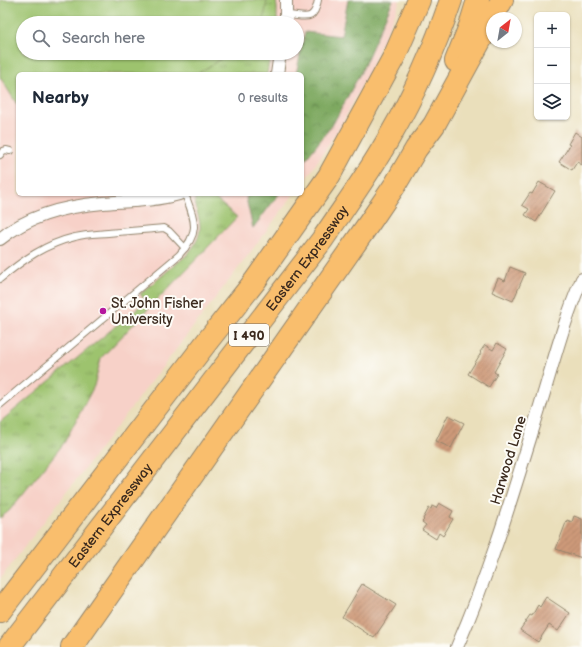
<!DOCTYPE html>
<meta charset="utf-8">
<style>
:root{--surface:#fff;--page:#f2f2f3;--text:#1f2937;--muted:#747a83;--line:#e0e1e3}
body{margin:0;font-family:"Balsamiq Sans",sans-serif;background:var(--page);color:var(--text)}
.controls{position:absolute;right:12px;top:12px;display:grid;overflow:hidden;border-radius:6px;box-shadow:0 1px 3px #0004}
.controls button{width:36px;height:36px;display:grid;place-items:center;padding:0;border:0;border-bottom:1px solid var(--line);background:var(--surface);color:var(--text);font:20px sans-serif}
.compass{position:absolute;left:486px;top:12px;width:36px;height:36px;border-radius:50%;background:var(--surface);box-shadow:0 1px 3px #0004;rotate:31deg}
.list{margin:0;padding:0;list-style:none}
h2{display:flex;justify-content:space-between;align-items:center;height:52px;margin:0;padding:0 16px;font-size:17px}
h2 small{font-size:13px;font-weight:400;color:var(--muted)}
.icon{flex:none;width:22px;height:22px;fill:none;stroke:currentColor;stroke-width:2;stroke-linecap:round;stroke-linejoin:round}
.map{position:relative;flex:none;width:582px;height:647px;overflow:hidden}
.search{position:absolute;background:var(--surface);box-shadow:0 1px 3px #0004;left:16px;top:16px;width:288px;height:44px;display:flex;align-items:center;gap:10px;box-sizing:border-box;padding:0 14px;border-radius:22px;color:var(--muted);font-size:15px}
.panel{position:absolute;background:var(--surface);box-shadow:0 1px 3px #0004;left:16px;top:72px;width:288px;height:124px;border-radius:6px}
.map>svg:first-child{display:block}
.built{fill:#f7d1c8;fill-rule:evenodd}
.grass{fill:url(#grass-tufts);stroke:#6c7646}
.forest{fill:url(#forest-crowns);stroke:#5c6a40}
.pitch{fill:#9dc36e;stroke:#6c7646}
.building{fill:url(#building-hatch)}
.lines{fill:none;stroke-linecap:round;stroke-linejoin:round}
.service-casing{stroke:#92846c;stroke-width:8}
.minor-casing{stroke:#92846c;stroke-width:14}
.motorway-casing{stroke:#92846c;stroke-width:24}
.service{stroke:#fff;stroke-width:6}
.minor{stroke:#fff;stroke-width:12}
.motorway{stroke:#f9be6d;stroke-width:22}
.poi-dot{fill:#b5179e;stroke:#fdfcf7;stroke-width:1.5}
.labels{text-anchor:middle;stroke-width:4;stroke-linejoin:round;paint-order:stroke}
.shield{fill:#fdfcf7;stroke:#75695f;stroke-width:1}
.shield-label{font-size:13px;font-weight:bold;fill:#3b2a1e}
.street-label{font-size:14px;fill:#3b2a1e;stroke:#fdfcf7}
.poi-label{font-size:14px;fill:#3b2a1e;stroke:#fdfcf7;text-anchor:start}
</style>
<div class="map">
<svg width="582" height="647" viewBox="0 0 582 647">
<defs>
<pattern id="grass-tufts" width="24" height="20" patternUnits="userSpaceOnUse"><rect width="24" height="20" fill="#9dc36e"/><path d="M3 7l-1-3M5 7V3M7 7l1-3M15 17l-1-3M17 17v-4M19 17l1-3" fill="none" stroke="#819f5a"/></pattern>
<pattern id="forest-crowns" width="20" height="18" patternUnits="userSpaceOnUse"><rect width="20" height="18" fill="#7ea961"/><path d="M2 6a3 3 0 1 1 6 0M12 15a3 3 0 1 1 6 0" fill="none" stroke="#688a4f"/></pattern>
<pattern id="building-hatch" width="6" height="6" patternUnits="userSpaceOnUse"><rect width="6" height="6" fill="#ce9a79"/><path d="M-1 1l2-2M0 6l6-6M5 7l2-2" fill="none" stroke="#a87e63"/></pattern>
</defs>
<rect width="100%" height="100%" fill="#fdfcf7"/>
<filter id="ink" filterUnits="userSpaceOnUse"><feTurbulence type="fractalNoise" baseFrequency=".025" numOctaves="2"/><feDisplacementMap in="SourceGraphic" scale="8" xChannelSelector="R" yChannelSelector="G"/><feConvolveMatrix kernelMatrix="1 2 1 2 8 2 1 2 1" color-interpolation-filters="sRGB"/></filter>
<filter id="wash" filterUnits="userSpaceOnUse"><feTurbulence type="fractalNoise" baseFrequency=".012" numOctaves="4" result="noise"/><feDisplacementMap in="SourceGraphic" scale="16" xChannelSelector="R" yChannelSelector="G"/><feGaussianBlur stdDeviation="0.9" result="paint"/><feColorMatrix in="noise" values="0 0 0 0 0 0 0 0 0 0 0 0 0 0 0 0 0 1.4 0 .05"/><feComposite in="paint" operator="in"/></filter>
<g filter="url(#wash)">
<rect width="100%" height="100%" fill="#eadfbb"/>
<path class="built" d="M0,0H400L396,11L369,72L342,124L310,173L302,184V74H18V194H294L240,266L0,579ZM23,23H297V53H23Z"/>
<g class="grass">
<path d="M267,0H276L277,8V23H261L266,5Z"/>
<path d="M230,53H271L267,74H197Z"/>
<path d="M196,194H207L212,196L237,217L101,358L94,386L64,443L9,511L0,518V422L146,301L140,294C151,285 162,276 173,266C180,261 188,255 193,247C197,241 200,234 200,227C200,216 192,203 196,194Z"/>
</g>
<g class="forest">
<path d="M348,0H393L362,70L333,124L302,164V74H296L305,32L341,36Z"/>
<path d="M249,194H279L253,228L246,198Z"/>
</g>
<path class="pitch" d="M0,0H267L265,13L261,23H23V53H230L197,74H18V106L0,77Z"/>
<g id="blocks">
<g class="building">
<path d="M575,132L582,137V165L577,162L572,170L559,162L570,145L568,144Z"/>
<path d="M539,182L555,191L536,222L525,215L529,209L522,205L530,193L532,194Z"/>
<path d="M510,267L525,273L513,301L492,292L498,278L505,281Z"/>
<path d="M497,343L507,349L494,372L497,374L489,387L468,374L481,353L480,352L485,345L493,350Z"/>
<path d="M448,415L464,423L451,448L436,441Z"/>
<path d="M439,503L453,511L450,517L453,519L443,536L439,533L436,539L422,530L426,525L422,522L424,520L423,519L429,508L431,509L432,506L436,508Z"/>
<path d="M574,516L582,519V558L556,549L567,520L572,522Z"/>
<path d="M362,584L396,605L374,638L342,617Z"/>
<path d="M546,597L570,613L558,631L549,625L538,642L520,630L530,615L532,616L538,605L540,607Z"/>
</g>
</g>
</g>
<g filter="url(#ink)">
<use href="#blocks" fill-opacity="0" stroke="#92846c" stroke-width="1"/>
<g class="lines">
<defs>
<g id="service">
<path d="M287,15C305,16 314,23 318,0"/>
<path d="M0,155L3,151L6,150L10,151"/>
<path d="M0,279C23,260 45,244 75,237C86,234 97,234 108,233C127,231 145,230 164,228L169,231L185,248"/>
<path d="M0,405L179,255C201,232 195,221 185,194"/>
</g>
<g id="minor">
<path d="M286,23V0"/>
<path d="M277,74L280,53"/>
<path d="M0,239C29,215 66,206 103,203C128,201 154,201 179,194"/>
<path d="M457,647C491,569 515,487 540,406C553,364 564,320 582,279"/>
</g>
<g id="motorway">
<path d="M492,18L502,0"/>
<path d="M456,61L470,26L478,0"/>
<path d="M0,611L209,339L255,281L329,176L395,55L419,0"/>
<path id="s1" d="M9,647L322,240C345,206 370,172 390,136C415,93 435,47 451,0"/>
<path d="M72,647L370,222L395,185L416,149L434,125L492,19"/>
</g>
</defs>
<use href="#service" class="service-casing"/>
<use href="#minor" class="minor-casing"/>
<use href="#motorway" class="motorway-casing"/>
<use href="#service" class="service"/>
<use href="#minor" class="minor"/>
<use href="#motorway" class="motorway"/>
</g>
</g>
<circle class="poi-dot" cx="103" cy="311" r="4"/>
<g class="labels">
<rect class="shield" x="229" y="324" width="40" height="22" rx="3"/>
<g class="shield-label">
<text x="249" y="340">I 490</text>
</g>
<g class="street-label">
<text dy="5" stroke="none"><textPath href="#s1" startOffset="490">Eastern Expressway</textPath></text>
<text transform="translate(508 460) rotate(-73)" y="5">Harwood Lane</text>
<text dy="5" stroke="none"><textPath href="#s1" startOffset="166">Eastern Expressway</textPath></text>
</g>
<g class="poi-label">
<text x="111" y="308">St. John Fisher<tspan x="111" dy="16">University</tspan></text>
</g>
</g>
</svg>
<div class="controls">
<button>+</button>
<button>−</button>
<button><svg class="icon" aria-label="layers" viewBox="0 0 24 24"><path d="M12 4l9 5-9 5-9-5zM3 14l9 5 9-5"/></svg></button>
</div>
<svg class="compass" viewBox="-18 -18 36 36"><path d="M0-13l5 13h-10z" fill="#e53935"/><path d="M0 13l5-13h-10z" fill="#747a83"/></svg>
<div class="search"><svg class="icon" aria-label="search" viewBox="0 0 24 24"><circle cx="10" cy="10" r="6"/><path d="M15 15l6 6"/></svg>Search here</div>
<section class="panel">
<h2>Nearby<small>0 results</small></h2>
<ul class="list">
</ul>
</section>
</div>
